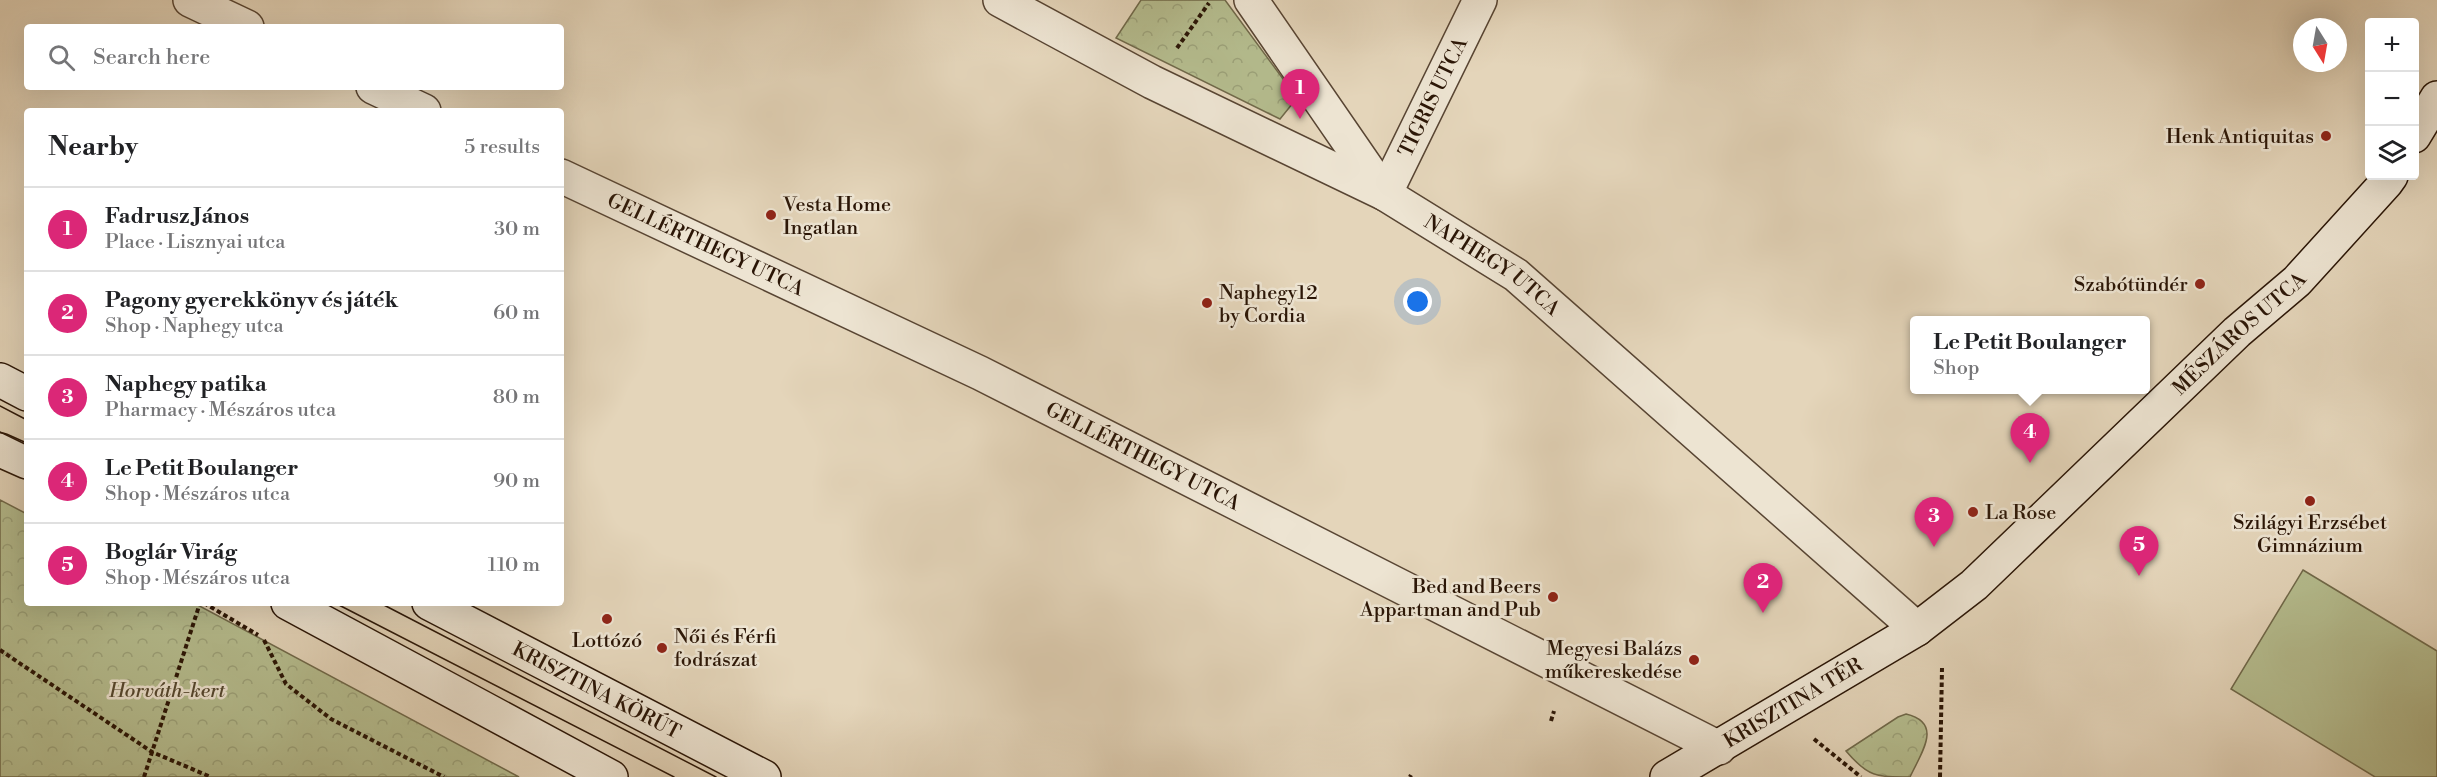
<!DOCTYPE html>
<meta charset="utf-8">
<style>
:root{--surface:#fff;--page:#f2f2f2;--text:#202124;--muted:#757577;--line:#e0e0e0;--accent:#db2777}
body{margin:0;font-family:"Libre Bodoni",serif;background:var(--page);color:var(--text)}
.controls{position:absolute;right:18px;top:18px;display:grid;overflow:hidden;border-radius:6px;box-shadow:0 6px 24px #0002}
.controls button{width:54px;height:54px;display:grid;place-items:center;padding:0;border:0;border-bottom:2px solid var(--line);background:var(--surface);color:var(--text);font:30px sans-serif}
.compass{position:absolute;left:2293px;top:18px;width:54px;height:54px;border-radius:50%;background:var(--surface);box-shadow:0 6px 24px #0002;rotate:169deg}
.you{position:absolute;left:1418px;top:302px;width:21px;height:21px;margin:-15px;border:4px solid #fff;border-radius:50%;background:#1a73e8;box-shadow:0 0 0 9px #1a73e833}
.badge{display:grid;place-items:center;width:39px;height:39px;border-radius:50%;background:var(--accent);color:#fff;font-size:20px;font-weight:700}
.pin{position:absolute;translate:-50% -50px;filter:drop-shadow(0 2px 3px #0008)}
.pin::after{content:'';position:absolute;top:32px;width:21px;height:18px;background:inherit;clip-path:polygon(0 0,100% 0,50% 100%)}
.popup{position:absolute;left:1910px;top:316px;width:240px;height:78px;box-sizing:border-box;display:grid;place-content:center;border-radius:6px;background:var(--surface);filter:drop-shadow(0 2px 4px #0005);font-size:20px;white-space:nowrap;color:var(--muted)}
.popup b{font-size:22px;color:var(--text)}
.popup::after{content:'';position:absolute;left:50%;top:100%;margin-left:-12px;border:12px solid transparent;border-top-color:var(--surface)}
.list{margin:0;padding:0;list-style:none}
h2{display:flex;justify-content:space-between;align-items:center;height:78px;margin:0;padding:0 24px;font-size:26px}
h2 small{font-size:20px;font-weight:400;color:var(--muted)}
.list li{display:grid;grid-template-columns:39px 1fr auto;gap:18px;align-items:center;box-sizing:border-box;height:84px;padding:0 24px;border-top:2px solid var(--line)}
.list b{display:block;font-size:22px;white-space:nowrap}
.list p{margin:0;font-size:20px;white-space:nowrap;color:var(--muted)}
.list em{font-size:20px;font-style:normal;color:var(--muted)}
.icon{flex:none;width:33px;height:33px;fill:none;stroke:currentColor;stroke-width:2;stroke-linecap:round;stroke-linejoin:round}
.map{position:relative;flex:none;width:2437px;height:777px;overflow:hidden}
.search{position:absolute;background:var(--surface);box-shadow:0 6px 24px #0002;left:24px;top:24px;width:540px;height:66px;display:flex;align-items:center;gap:15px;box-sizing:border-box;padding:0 21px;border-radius:6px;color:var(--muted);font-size:22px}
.panel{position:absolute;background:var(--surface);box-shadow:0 6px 24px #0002;left:24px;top:108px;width:540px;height:498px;border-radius:6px}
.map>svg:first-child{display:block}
.grass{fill:#b5bd8f;stroke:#70694a;stroke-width:1.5}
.park{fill:url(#park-crowns);stroke:#70694a;stroke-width:1.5}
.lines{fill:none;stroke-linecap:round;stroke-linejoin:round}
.street-casing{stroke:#584533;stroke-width:36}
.secondary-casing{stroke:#2a1506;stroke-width:36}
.path{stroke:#2a1506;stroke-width:4;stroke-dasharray:4.5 3;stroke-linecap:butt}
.street{stroke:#ede4d2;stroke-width:33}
.secondary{stroke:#ede4d2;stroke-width:33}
.tram{stroke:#2a1506;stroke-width:1.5}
.poi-dot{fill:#8f2418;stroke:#ede4d2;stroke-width:2}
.labels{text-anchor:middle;stroke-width:5;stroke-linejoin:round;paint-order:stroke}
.street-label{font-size:20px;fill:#2a1506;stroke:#ede4d2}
.poi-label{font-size:20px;fill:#2a1506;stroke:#ede4d2;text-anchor:end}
.park-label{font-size:20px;font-style:italic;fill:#54472f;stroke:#ede4d2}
</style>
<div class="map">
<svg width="2437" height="777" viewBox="0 0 2437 777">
<defs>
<pattern id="park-crowns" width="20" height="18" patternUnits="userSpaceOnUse" patternTransform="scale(1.5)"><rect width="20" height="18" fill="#b5bd8f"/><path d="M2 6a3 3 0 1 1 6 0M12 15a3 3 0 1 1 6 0" fill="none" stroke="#9ca27a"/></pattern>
</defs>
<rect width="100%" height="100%" fill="#e4d5ba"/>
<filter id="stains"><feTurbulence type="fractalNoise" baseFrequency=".00333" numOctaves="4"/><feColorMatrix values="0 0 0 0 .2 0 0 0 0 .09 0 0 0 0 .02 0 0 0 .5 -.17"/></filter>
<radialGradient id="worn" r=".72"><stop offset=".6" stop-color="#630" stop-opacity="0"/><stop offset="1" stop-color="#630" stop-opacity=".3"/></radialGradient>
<path class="grass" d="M2303,570L2437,651V777H2375L2231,689Z"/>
<g class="park">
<path d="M1141,0H1225L1297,98L1280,119L1116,38Z"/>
<path d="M0,500L27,514V603H194L519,777H0Z"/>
<path d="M1906,714C1944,723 1921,753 1910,777C1876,777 1868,777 1846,751L1898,717Z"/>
</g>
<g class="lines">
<defs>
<g id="street">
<path d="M190,0L247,27"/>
<path id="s1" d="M1000,0L1152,82L1385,194L1516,275L1917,629"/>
<path d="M1251,0L1384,193"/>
<path d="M373,87L424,111"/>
<path id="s2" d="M561,176L980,373L1719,748"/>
<path id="s3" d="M1385,194L1480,0"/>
</g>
<g id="secondary">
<path d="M2414,136L2437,98"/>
<path d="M0,380L27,394"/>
<path d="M0,450L27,462"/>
<path d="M288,603L611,777"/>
<path id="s4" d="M429,603L764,777"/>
<path id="s5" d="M1667,777L1917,629L1974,585L2237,332L2297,281L2386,183L2391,176"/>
</g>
</defs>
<use href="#street" class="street-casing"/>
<use href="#secondary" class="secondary-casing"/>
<g class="path">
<path d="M1177,48L1209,3"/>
<path d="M204,603L258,635"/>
<path d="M264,640L286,684L331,719L444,777"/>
<path d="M0,650L152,752L211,777"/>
<path d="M1551,721L1554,711"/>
<path d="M1814,739L1861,777"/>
<path d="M144,777L200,603"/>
<path d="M1410,777L1411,775"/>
<path d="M1940,777L1942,668"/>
</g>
<use href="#street" class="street"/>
<use href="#secondary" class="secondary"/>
<g class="tram">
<path d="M0,406L27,420"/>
<path d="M0,432L27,445"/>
<path d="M335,603L674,777"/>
<path d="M380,603L716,777"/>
</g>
</g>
<g class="poi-dot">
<circle cx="2326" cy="136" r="6"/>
<circle cx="771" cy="215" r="6"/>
<circle cx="2200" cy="284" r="6"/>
<circle cx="1207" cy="303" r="6"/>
<circle cx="2310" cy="501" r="6"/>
<circle cx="1973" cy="512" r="6"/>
<circle cx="1553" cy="597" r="6"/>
<circle cx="607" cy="619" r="6"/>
<circle cx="662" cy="648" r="6"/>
<circle cx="1694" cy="660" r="6"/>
</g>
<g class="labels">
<g class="street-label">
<text dy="7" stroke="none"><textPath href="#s3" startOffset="108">TIGRIS UTCA</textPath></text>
<text dy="7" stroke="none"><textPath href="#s2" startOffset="160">GELLÉRTHEGY UTCA</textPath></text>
<text dy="7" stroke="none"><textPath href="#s1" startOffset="560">NAPHEGY UTCA</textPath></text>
<text dy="7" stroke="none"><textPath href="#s5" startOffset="728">MÉSZÁROS UTCA</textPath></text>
<text dy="7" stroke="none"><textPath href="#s2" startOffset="646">GELLÉRTHEGY UTCA</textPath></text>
<text dy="7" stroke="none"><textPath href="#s4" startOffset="189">KRISZTINA KÖRÚT</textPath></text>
<text dy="7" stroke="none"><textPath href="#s5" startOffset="146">KRISZTINA TÉR</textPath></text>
</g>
<g class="poi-label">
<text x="2314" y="143">Henk Antiquitas</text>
<text x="783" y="211" text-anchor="start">Vesta Home<tspan x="783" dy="23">Ingatlan</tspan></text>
<text x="2188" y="291">Szabótündér</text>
<text x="1219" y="299" text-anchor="start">Naphegy12<tspan x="1219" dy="23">by Cordia</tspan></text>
<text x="1985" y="519" text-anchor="start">La Rose</text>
<text x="2310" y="529" text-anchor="middle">Szilágyi Erzsébet<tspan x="2310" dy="23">Gimnázium</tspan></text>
<text x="1541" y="593">Bed and Beers<tspan x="1541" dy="23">Appartman and Pub</tspan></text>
<text x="674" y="643" text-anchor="start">Női és Férfi<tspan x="674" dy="23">fodrászat</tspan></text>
<text x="607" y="647" text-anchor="middle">Lottózó</text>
<text x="1682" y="655">Megyesi Balázs<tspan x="1682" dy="23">műkereskedése</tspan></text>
</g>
<g class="park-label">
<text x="167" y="697">Horváth-kert</text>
</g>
</g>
<rect width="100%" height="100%" filter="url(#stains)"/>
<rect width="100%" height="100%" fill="url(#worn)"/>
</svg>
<div class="controls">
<button>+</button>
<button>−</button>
<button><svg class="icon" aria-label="layers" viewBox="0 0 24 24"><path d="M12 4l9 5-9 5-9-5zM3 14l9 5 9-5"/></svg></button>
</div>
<svg class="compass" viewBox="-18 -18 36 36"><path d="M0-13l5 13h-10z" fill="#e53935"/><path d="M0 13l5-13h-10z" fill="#757577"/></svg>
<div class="you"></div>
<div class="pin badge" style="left:1300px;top:119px">1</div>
<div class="pin badge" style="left:1763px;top:613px">2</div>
<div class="pin badge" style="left:1934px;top:547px">3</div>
<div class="pin badge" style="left:2030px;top:463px">4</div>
<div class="popup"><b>Le Petit Boulanger</b>Shop</div>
<div class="pin badge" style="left:2139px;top:576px">5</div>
<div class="search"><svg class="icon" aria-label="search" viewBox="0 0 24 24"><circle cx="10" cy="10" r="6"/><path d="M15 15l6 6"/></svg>Search here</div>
<section class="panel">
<h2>Nearby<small>5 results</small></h2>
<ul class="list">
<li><span class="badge">1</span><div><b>Fadrusz János</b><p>Place · Lisznyai utca</p></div><em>30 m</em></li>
<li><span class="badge">2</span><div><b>Pagony gyerekkönyv és játék</b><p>Shop · Naphegy utca</p></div><em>60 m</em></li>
<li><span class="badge">3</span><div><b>Naphegy patika</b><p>Pharmacy · Mészáros utca</p></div><em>80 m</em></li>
<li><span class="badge">4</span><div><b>Le Petit Boulanger</b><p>Shop · Mészáros utca</p></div><em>90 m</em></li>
<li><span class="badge">5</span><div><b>Boglár Virág</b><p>Shop · Mészáros utca</p></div><em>110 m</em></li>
</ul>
</section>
</div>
